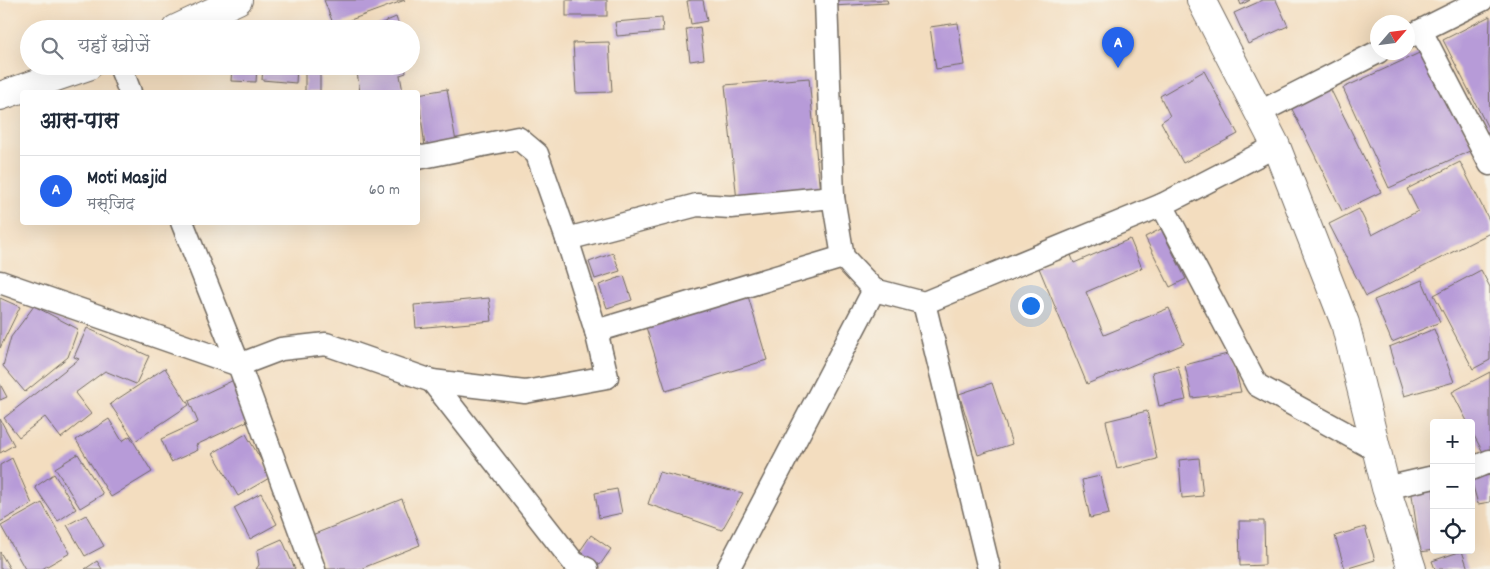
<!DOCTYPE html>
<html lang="hi">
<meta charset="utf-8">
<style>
:root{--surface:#fff;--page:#f6f6f7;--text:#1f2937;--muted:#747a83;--line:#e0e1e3;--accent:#2563eb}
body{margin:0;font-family:Dekko,"Playpen Sans Deva",sans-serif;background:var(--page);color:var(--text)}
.controls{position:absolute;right:15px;bottom:15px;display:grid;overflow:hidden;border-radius:5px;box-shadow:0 5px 20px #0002}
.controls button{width:45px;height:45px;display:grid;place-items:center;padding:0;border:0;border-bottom:1px solid var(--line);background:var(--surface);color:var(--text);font:25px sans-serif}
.compass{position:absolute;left:1370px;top:15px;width:45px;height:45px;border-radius:50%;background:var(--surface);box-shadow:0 5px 20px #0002;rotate:62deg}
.you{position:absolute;left:1030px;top:305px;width:18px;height:18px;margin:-12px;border:4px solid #fff;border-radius:50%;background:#1a73e8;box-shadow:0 0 0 8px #1a73e833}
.badge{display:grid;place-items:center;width:32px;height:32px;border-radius:50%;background:var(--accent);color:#fff;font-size:16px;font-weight:700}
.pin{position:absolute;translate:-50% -41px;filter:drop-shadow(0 1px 2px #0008)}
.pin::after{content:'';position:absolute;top:26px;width:18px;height:15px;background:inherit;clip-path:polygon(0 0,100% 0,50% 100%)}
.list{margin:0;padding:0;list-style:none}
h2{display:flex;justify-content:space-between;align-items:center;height:65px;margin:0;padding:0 20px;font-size:21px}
h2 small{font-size:16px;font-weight:400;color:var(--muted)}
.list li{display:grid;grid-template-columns:32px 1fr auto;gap:15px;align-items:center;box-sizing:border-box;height:70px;padding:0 20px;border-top:1px solid var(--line)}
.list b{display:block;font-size:19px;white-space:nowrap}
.list p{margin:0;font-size:16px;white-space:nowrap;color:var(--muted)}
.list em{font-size:16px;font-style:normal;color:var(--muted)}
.icon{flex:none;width:28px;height:28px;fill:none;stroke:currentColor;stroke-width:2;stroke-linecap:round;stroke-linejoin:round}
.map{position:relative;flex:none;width:1490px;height:569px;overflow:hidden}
.search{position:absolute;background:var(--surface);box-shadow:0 5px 20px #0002;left:20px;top:20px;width:400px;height:55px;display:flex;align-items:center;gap:12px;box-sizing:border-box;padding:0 18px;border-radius:28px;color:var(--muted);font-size:19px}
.panel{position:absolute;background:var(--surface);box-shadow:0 5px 20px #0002;left:20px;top:90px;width:400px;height:135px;border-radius:5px}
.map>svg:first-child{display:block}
.building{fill:#b79bd8}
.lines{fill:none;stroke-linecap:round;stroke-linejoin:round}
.street-casing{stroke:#71695f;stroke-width:25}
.secondary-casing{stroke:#71695f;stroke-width:30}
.primary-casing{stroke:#71695f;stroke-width:30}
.street{stroke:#fff;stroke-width:22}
.secondary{stroke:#fff;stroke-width:28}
.primary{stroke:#fff;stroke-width:28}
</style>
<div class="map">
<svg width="1490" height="569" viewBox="0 0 1490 569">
<rect width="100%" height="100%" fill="#f7f3e8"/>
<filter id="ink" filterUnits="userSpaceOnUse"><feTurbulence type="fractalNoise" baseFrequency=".02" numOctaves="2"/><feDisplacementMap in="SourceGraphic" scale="10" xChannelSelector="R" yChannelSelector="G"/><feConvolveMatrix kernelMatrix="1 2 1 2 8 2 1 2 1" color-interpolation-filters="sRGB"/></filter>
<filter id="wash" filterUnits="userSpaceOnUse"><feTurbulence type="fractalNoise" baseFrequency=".0096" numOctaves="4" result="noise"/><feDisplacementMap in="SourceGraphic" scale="20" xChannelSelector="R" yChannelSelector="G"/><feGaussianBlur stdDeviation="1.12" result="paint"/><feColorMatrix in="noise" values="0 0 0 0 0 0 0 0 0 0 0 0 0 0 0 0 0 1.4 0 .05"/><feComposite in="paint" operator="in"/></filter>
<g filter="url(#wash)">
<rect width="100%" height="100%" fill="#f3ddbf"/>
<g id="blocks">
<g class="building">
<path d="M324,0H405L334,26Z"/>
<rect x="566" y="0" width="41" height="16"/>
<path d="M692,0H703L707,21L691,24L687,1Z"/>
<path d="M831,0H887L888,3L832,6Z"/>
<path d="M1239,0H1250L1241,5Z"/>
<path d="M1263,0H1276L1288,26L1248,44L1234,13Z"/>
<path d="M1490,16L1489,61L1490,132L1443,40Z"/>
<path d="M396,17L400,29H368Z"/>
<path d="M662,18L663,32L617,36L615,22Z"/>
<path d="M958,23L964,65L936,69L930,27Z"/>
<path d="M700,27L704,59L690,61L686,29Z"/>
<path d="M609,42L612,92L576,93L573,43Z"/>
<path d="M1428,49L1474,149L1389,188L1343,88Z"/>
<path d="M232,66H257L256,82L231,81Z"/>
<path d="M263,66H297L296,83L262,80Z"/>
<rect x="305" y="66" width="15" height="26"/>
<path d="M356,66H405L406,73L400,75L403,92H360Z"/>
<path d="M1204,71L1238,134L1183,163L1161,122L1170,116L1160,96Z"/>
<path d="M809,78L820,193L737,201L725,85Z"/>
<path d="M1330,88L1381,192L1342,211L1291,107Z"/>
<path d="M447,89L456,142L425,147L418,94Z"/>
<path d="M1460,162L1490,222V233L1366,296L1329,224L1359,209L1372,235L1418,211L1407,189Z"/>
<path d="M1161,229L1186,279L1170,287L1145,237Z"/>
<path d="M1130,239L1142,268L1086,292L1104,335L1169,308L1184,344L1087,384L1039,268L1071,255L1074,263Z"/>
<path d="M613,253L620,271L595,279L589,262Z"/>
<path d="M1481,270L1490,287V360L1473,369L1434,295Z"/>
<path d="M624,276L632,300L607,308L599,285Z"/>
<path d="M1422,280L1440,322L1392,342L1374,300Z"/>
<path d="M748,296L767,360L666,391L646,327Z"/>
<path d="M0,298L20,307L0,348Z"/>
<path d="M489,298L492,321L416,328L414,305Z"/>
<path d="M34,306L78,329L68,357L25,392L3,366L11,337Z"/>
<path d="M87,328L149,356L136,384L105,371L75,393L91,414L61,438L45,417L19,437L4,418L79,359L74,357Z"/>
<path d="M1434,329L1454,382L1404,396L1389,347Z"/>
<path d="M1231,353L1241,392L1192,398L1185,365Z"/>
<path d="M1178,366L1186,400L1159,406L1152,372Z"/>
<path d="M165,368L189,405L135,441L110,404Z"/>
<path d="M1490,372V456L1486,458L1471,430V423H1468L1452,392Z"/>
<path d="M236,379L254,418L196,445L198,450L171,462L161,439L198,422L189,401Z"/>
<path d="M992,383L1012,444L978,455L959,394Z"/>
<path d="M0,384L7,397L0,400Z"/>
<path d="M1147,411L1157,459L1117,469L1106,421Z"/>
<path d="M0,419L14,445L0,453Z"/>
<path d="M109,419L122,441L130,436L152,472L111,497L76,440Z"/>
<path d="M246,434L271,477L238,496L213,453Z"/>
<path d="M78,454L103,494L80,508L55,468Z"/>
<path d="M12,458L32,504L0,522V465Z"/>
<path d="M1199,458L1203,496L1182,498L1179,460Z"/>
<path d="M659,472L743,493L722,530L648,504Z"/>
<path d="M54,474L76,509L58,521L35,487Z"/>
<path d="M1490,475V502L1478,504L1471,479Z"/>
<path d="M1100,476L1109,514L1090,518L1082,480Z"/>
<path d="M1434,485V550L1420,552L1411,488Z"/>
<path d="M617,489L622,513L599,518L595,493Z"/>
<path d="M261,493L277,524L250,539L234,508Z"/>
<path d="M402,499L420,545L360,569H326L312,535Z"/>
<path d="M42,503L70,553L42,569H25L1,526Z"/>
<path d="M86,515L104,546L85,556L67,525Z"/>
<path d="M1239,521H1264L1265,565L1240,566Z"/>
<path d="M1365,527L1375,560L1345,569L1335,536Z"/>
<path d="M591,535L611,549L600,565L580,551Z"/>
<path d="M282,539L295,569H256L259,565L257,550Z"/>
<path d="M1462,551L1468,569H1435L1432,561Z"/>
<path d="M0,552L10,569H0Z"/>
<path d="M97,561L102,569H85Z"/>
</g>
</g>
</g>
<g filter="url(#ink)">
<use href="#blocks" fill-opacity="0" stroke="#71695f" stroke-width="1"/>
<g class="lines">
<defs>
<g id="street">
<path d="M826,0L833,197L843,257L874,290L924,303L1162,205L1276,146"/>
<path d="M1421,31L1490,164"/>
<path d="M1408,37L1482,0"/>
<path d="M120,66L130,92"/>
<path d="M1258,113L1378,52"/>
<path d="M1162,205L1257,385L1378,451"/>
<path d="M182,222L239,365L314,569"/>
<path d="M567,239L697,205L731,207L833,197"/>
<path d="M0,282L239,365L281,349L326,344L432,381L525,392L607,377L596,331L567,239L537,154L518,138L418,158V156"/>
<path d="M924,303L989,569"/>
<path d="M596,331L843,257"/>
<path d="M432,381L574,563L587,569"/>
<path d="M1471,469L1490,461"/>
<path d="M1386,488L1434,477"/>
<path d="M728,569L874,290"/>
</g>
<path id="secondary" d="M1201,0L1276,146L1345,323L1386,488L1412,569"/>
<g id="primary">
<path d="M176,29L238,0"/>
<path d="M0,96L88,66"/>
</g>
</defs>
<use href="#street" class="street-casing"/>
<use href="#secondary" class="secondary-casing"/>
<use href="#primary" class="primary-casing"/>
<use href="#street" class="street"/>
<use href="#secondary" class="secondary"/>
<use href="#primary" class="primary"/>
</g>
</g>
</svg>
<div class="controls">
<button>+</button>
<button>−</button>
<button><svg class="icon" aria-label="locate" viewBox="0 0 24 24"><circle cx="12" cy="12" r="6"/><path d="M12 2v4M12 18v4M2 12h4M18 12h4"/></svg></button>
</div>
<svg class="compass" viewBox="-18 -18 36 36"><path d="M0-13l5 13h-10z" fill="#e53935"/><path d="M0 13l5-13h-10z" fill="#747a83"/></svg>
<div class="you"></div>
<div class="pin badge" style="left:1118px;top:68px">A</div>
<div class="search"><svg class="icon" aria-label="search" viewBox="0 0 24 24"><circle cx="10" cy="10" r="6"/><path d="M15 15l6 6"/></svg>यहाँ खोजें</div>
<section class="panel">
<h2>आस-पास<small></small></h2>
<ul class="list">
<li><span class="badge">A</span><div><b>Moti Masjid</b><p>मस्जिद</p></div><em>60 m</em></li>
</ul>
</section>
</div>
